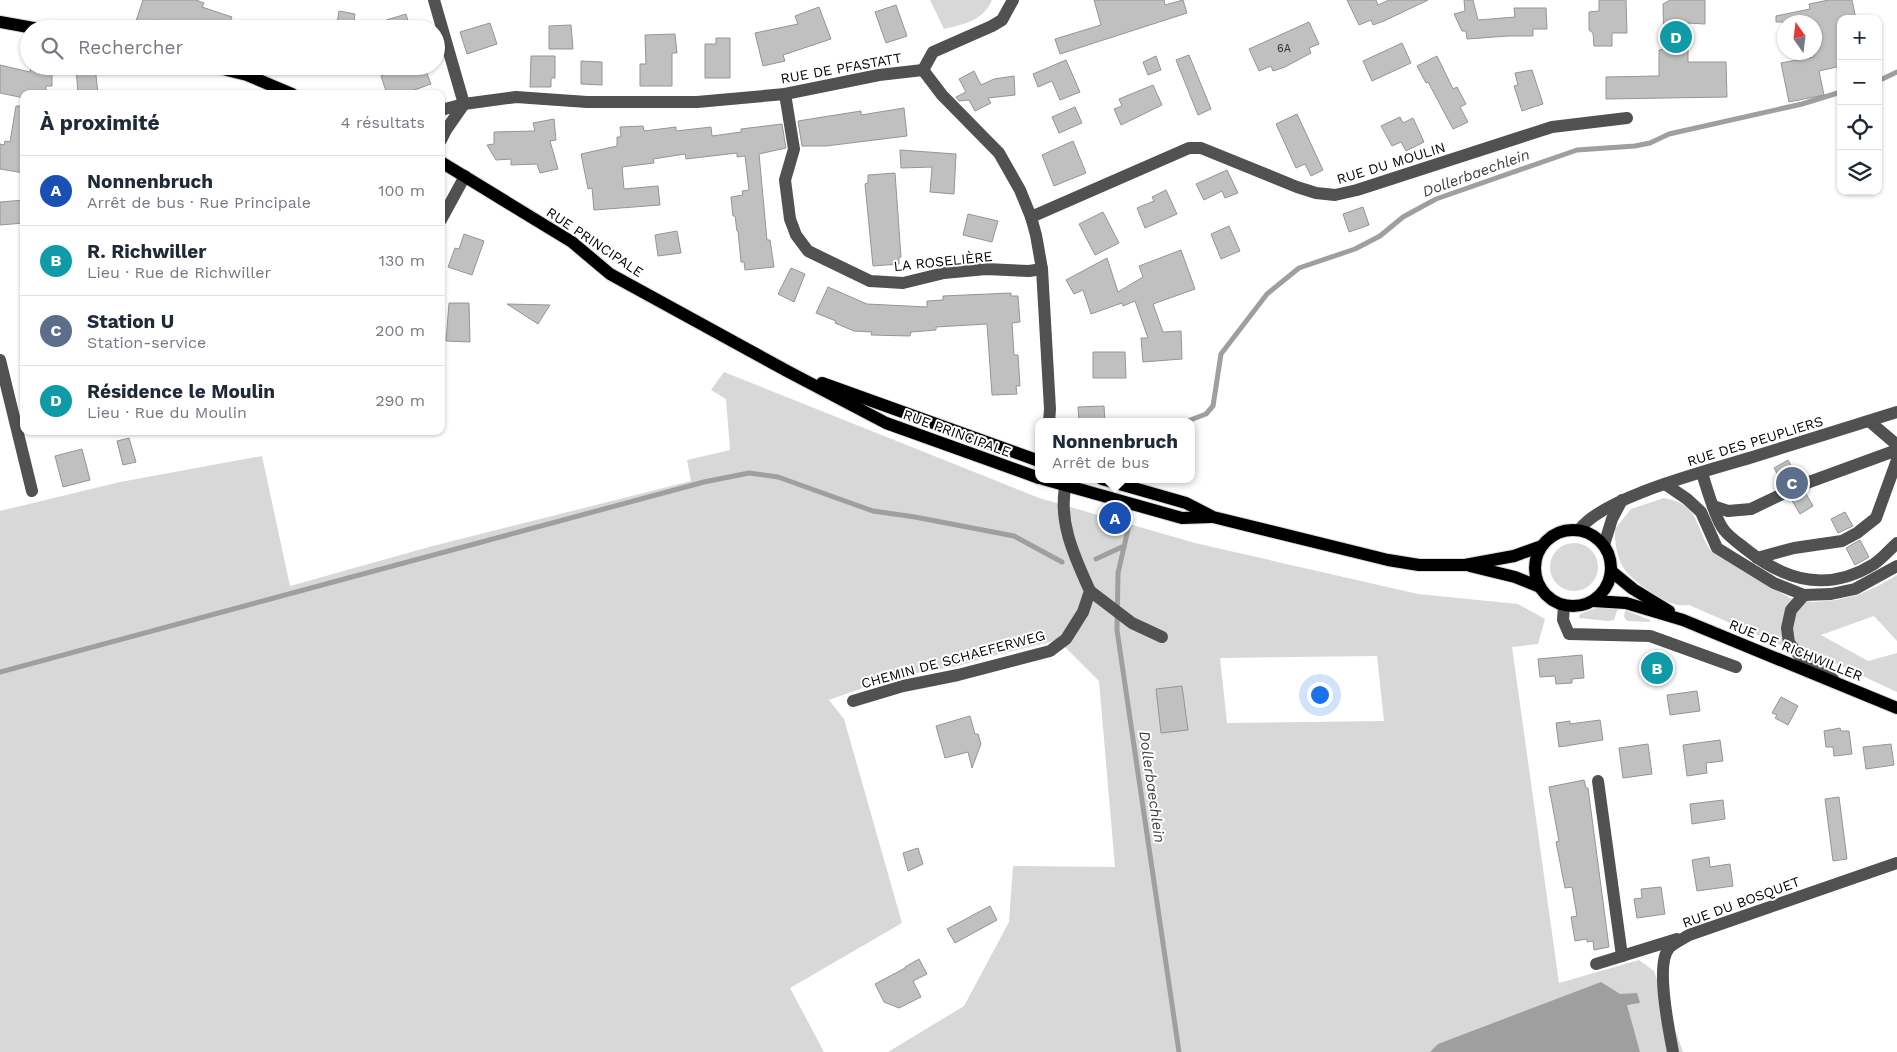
<!DOCTYPE html>
<html lang="fr">
<meta charset="utf-8">
<style>
:root{--surface:#fff;--page:#f6f6f7;--text:#1f2937;--muted:#747a83;--line:#e0e1e3;--accent:#000}
body{margin:0;font-family:"Work Sans",sans-serif;background:var(--page);color:var(--text)}
.controls{position:absolute;right:15px;top:15px;display:grid;overflow:hidden;border-radius:10px;box-shadow:0 1px 4px #0004}
.controls button{width:45px;height:45px;display:grid;place-items:center;padding:0;border:0;border-bottom:1px solid var(--line);background:var(--surface);color:var(--text);font:25px sans-serif}
.compass{position:absolute;left:1777px;top:15px;width:45px;height:45px;border-radius:50%;background:var(--surface);box-shadow:0 1px 4px #0004;rotate:346deg}
.you{position:absolute;left:1319px;top:694px;width:18px;height:18px;margin:-12px;border:4px solid #fff;border-radius:50%;background:#1a73e8;box-shadow:0 0 0 8px #1a73e833}
.badge{display:grid;place-items:center;width:32px;height:32px;border-radius:50%;background:var(--accent);color:#fff;font-size:16px;font-weight:700}
.pin{position:absolute;translate:-50% -50%;border:2px solid #fff;box-shadow:0 1px 5px #0006}
.popup{position:absolute;left:1035px;top:418px;width:160px;height:65px;box-sizing:border-box;display:grid;place-content:center;border-radius:10px;background:var(--surface);filter:drop-shadow(0 1px 4px #0005);font-size:16px;white-space:nowrap;color:var(--muted)}
.popup b{font-size:19px;color:var(--text)}
.popup::after{content:'';position:absolute;left:50%;top:100%;margin-left:-10px;border:10px solid transparent;border-top-color:var(--surface)}
.list{margin:0;padding:0;list-style:none}
h2{display:flex;justify-content:space-between;align-items:center;height:65px;margin:0;padding:0 20px;font-size:21px}
h2 small{font-size:16px;font-weight:400;color:var(--muted)}
.list li{display:grid;grid-template-columns:32px 1fr auto;gap:15px;align-items:center;box-sizing:border-box;height:70px;padding:0 20px;border-top:1px solid var(--line)}
.list b{display:block;font-size:19px;white-space:nowrap}
.list p{margin:0;font-size:16px;white-space:nowrap;color:var(--muted)}
.list em{font-size:16px;font-style:normal;color:var(--muted)}
.icon{flex:none;width:28px;height:28px;fill:none;stroke:currentColor;stroke-width:2;stroke-linecap:round;stroke-linejoin:round}
.map{position:relative;flex:none;width:1897px;height:1052px;overflow:hidden}
.search{position:absolute;background:var(--surface);box-shadow:0 1px 4px #0004;left:20px;top:20px;width:425px;height:55px;display:flex;align-items:center;gap:12px;box-sizing:border-box;padding:0 18px;border-radius:28px;color:var(--muted);font-size:19px}
.panel{position:absolute;background:var(--surface);box-shadow:0 1px 4px #0004;left:20px;top:90px;width:425px;height:345px;border-radius:10px}
.map>svg:first-child{display:block}
.green{fill:#d8d8d8;fill-rule:evenodd}
.water{fill:#9f9f9f}
.lines{fill:none;stroke-linecap:round;stroke-linejoin:round}
.stream{stroke:#9f9f9f;stroke-width:5}
.building{fill:#c0c0c0;stroke:#959595}
.major-casing{stroke:#dbdbdb;stroke-width:14}
.minor{stroke:#515151;stroke-width:12}
.major{stroke:#000;stroke-width:12}
.labels{text-anchor:middle;stroke-width:4;stroke-linejoin:round;paint-order:stroke}
.number-label{font-size:11px;fill:#303030}
.street-label{font-size:14px;fill:#000;stroke:#fff}
.water-label{font-size:15px;font-style:italic;fill:#404040;stroke:#fff}
</style>
<div class="map">
<svg width="1897" height="1052" viewBox="0 0 1897 1052">
<rect width="100%" height="100%" fill="#fff"/>
<g class="green">
<path d="M930,0H992C983,21 964,24 944,29Z"/>
<path d="M724,372L1039,498L1195,543L1418,594L1518,604L1545,619L1538,644L1512,647L1559,983L1639,960L1654,971L1683,1052H888L964,1006L1009,922L1013,866L1115,867L1099,681L1058,640L988,657L958,666L893,677L829,700L844,719L902,923L790,988L824,1052H0V511L120,482L262,456L290,586L429,547L691,481L687,460L730,450L726,399L711,390ZM1377,656L1384,721L1227,723L1220,658Z"/>
<path d="M1664,498C1701,504 1694,528 1712,552L1790,598L1813,602L1836,600L1858,595L1878,586L1897,575V641L1874,616L1821,635L1868,661L1897,653V692L1805,649L1783,646L1689,605C1685,605 1678,606 1674,604C1659,600 1631,580 1623,567C1616,555 1615,542 1615,529L1631,509Z"/>
<circle cx="1574" cy="567" r="24"/>
<path d="M1599,607L1618,608L1614,620L1608,621L1579,618L1580,614Z"/>
<path d="M1625,610L1650,620V622L1627,621L1624,617Z"/>
</g>
<path class="water" d="M1601,982L1620,994L1637,993L1640,1003L1627,1005L1640,1052H1430L1438,1044Z"/>
<g class="lines">
<g class="stream">
<path d="M1878,81L1897,72"/>
<path d="M1185,422L1206,414L1213,406L1221,354L1267,294L1299,268L1355,249L1380,236L1403,217L1436,199L1577,150L1635,146L1650,143L1669,134L1802,104L1841,92"/>
<path d="M1129,525L1118,573L1117,630L1179,1052"/>
<path d="M1096,559L1124,546"/>
<path d="M0,672L704,482L749,473L778,477L873,511L915,517L1014,536L1062,562"/>
</g>
</g>
<g class="building">
<path d="M143,0H196L204,3L202,7L232,17L227,29H187L158,20L155,28L136,21Z"/>
<path d="M1094,0H1164L1165,5L1183,0L1187,13L1060,54L1055,39L1101,25Z"/>
<path d="M1347,0H1376L1378,5L1389,0H1428L1384,21L1373,25L1371,20L1359,25Z"/>
<path d="M1464,0H1473L1478,20L1515,17L1514,8H1546L1547,29H1533V36H1508L1467,39L1466,31H1462L1454,14L1465,11Z"/>
<path d="M1599,0H1626L1627,33H1612V46H1594L1593,33L1589,30V12L1599,11Z"/>
<path d="M1670,0H1705V24L1688,23V62H1726L1727,97L1606,99V77L1659,76V50L1664,49L1663,4Z"/>
<path d="M1829,0H1852L1856,19H1841V66L1819,71L1824,95L1789,102L1781,63L1814,57V22H1776V16L1810,9L1809,4Z"/>
<path d="M896,5L907,36L886,43L875,12Z"/>
<path d="M819,7L831,39L783,55L785,61L763,66L755,33L798,24L795,16Z"/>
<path d="M339,11L355,14L353,29H336Z"/>
<path d="M406,14L410,29H368L367,26Z"/>
<path d="M1309,22L1319,44L1309,48L1311,53L1285,67L1273,71L1271,66L1259,71L1249,49Z"/>
<path d="M490,23L497,44L467,54L460,32Z"/>
<path d="M571,25L573,49H549V26Z"/>
<path d="M675,34L677,53H672V86H640V64H646L645,35Z"/>
<path d="M716,38H730V78H705V44H716Z"/>
<path d="M1402,43L1411,63L1372,81L1363,61Z"/>
<path d="M1189,55L1211,109L1198,115L1176,60Z"/>
<path d="M531,56H555V78H551V87H530Z"/>
<path d="M1156,56L1161,70L1148,75L1143,62Z"/>
<path d="M1437,56L1453,89L1457,87L1466,104L1460,107L1468,122L1453,129L1428,82L1426,83L1417,66Z"/>
<path d="M1066,60L1080,92L1060,100L1052,81L1038,87L1033,74Z"/>
<path d="M581,61L602,62V85L581,84Z"/>
<path d="M0,65L30,72L31,66H52V86H46V94H24V98L0,93Z"/>
<path d="M95,66L98,94H78L76,68Z"/>
<path d="M409,66H424L431,84L403,94H387L381,76Z"/>
<path d="M1532,70L1543,104L1522,111L1514,86L1518,85L1515,73Z"/>
<path d="M974,71L981,85L994,79L1014,76L1015,95L988,98L991,103L975,111L969,100L959,101L956,97L966,92L959,79Z"/>
<path d="M1153,85L1162,105L1121,125L1114,109L1122,106L1119,99Z"/>
<path d="M16,106H24V173L0,169V144L4,145L5,141L10,142Z"/>
<path d="M1075,107L1082,123L1059,133L1052,117Z"/>
<path d="M904,108L907,136L826,146H802L798,121L861,111V115Z"/>
<path d="M1297,114L1323,170L1311,176L1305,164L1296,168L1276,124Z"/>
<path d="M1400,117L1403,123L1413,118L1424,142L1406,151L1401,142L1392,146L1381,126Z"/>
<path d="M554,119L556,140L550,141L558,169L540,173L537,164L511,165V159L496,160L487,145L494,144V132L535,131L533,123Z"/>
<path d="M782,124L786,148L759,154L767,240H770L774,267L745,270L744,262H741L738,231H737L735,216H733L731,197L743,195L742,191L749,190L745,156L737,157V153L686,159L685,154L653,159L654,163L622,167L624,189L658,186L660,205L594,210L592,188L588,189L581,154L617,146V137H621L620,127L643,126L644,131L676,127V131L711,127L712,136L741,132V129Z"/>
<path d="M1073,141L1086,173L1054,186L1042,155Z"/>
<path d="M900,150L956,154L954,194L930,192L932,167L901,168Z"/>
<path d="M1227,170L1238,193L1225,198L1222,191L1204,200L1196,184Z"/>
<path d="M895,173L901,257H899V264L873,266L865,184L868,183V175Z"/>
<path d="M1166,190L1177,214L1145,228L1137,208L1154,201L1152,197Z"/>
<path d="M24,200V223L0,225V202Z"/>
<path d="M1363,207L1369,225L1349,232L1343,214Z"/>
<path d="M1103,212L1119,243L1095,255L1079,224Z"/>
<path d="M968,214L998,221L992,242L963,235Z"/>
<path d="M1229,226L1240,251L1221,259L1211,234Z"/>
<path d="M677,231L681,253L658,256L655,235Z"/>
<path d="M464,234L484,241L472,275L448,267L455,248L459,249Z"/>
<path d="M1181,250L1195,289L1153,304L1163,332L1181,331L1182,359L1143,362L1141,338H1148L1135,301L1123,306L1122,303L1091,314L1083,290L1074,294L1066,280L1107,258L1118,292L1143,277L1139,266Z"/>
<path d="M791,268L805,274L794,302L778,294Z"/>
<path d="M828,287L867,304L927,307V301L943,300V296L1011,293V296H1018L1020,322L1012,323L1014,355H1018L1020,386H1016L1017,394L992,395L987,324L936,327V330L911,332L910,336L871,335L872,332L854,331L835,323L836,321L816,313Z"/>
<path d="M449,303H469L470,342L446,341Z"/>
<path d="M507,304L550,305L538,324Z"/>
<path d="M1093,352H1125L1126,378H1093Z"/>
<path d="M1104,406L1105,422H1079L1078,407Z"/>
<path d="M129,438L136,462L123,465L117,441Z"/>
<path d="M82,449L90,480L63,487L55,456Z"/>
<path d="M1788,460L1798,478L1783,484L1774,468Z"/>
<path d="M1805,492L1813,506L1800,514L1791,499Z"/>
<path d="M1845,512L1853,526L1838,533L1831,519Z"/>
<path d="M1860,540L1869,557L1855,565L1846,548Z"/>
<path d="M1582,655L1584,678L1572,679V683L1556,684L1555,676L1540,677L1538,659Z"/>
<path d="M1182,686L1188,730L1161,733L1156,689Z"/>
<path d="M1697,691L1700,711L1670,715L1667,695Z"/>
<path d="M1781,697L1798,706L1788,725L1775,718L1777,715L1772,713Z"/>
<path d="M970,716L975,734H978L981,744L972,768L968,752L945,758L936,726Z"/>
<path d="M1600,720L1603,740L1559,747L1556,723L1570,721V724Z"/>
<path d="M1840,728L1841,731H1849L1852,754L1834,756L1833,747H1826L1824,731Z"/>
<path d="M1720,740L1723,761L1706,763L1707,773L1687,776L1683,745Z"/>
<path d="M1648,744L1652,774L1623,778L1619,748Z"/>
<path d="M1891,744L1894,765L1866,769L1863,747Z"/>
<path d="M1584,780L1586,788H1588L1609,947L1594,950L1593,941L1587,942V939L1575,941L1571,917L1577,916L1572,887L1565,888L1556,842L1559,841L1549,787Z"/>
<path d="M1839,797L1847,859L1833,861L1825,799Z"/>
<path d="M1723,800L1725,819L1692,824L1690,804Z"/>
<path d="M918,848L923,864L908,871L903,853Z"/>
<path d="M1709,857L1710,867L1730,864L1733,886L1697,891L1692,860Z"/>
<path d="M1661,887L1665,914L1637,918L1634,899L1642,898L1641,889Z"/>
<path d="M990,906L997,920L955,943L947,929Z"/>
<path d="M919,959L927,974L913,981L921,997L899,1008L884,1002L875,984L905,968V967Z"/>
</g>
<g class="lines">
<defs>
<g id="major">
<path d="M0,22L39,29"/>
<path d="M211,66L247,75L292,94"/>
<path d="M441,162L572,242L610,274L787,371L886,423L1039,478"/>
<path d="M822,383L1039,461"/>
<path d="M1043,479L1182,518L1211,517"/>
<path d="M1102,479L1186,503L1213,517L1388,560L1419,565H1465L1514,556L1542,546"/>
<circle cx="1573" cy="568" r="38"/>
<path d="M1470,566L1515,577L1540,587"/>
<path d="M1611,571L1633,589L1669,611"/>
<path d="M1593,601L1626,603L1683,620L1897,708"/>
</g>
</defs>
<use href="#major" class="major-casing"/>
<g class="minor">
<path d="M434,0L464,104L516,97L587,102H697L785,94L879,75L923,70"/>
<path d="M923,70L942,95L999,153L1020,190L1031,217L1036,235L1042,269L1050,409L1049,422"/>
<path d="M923,70L933,52L992,26L1002,20L1013,0"/>
<path d="M785,94L794,149L785,180L790,219L796,235L808,251L870,281L903,283L944,273L986,269L1029,271L1042,269"/>
<path d="M441,110L464,104L446,130L441,140"/>
<path d="M1031,217L1189,148H1201L1297,187L1316,193L1335,195L1357,190L1552,127L1627,118"/>
<path d="M441,220L465,176"/>
<path d="M0,360L32,491"/>
<path d="M1869,421L1897,445"/>
<path d="M1702,473C1706,486 1716,521 1724,530C1730,538 1740,544 1747,550C1787,582 1829,592 1874,564C1883,558 1890,549 1897,543"/>
<path d="M1665,484L1687,499L1701,512L1717,548L1774,583L1804,595L1831,594L1855,589L1897,566"/>
<path d="M1713,506L1728,511L1751,509L1801,485L1897,450"/>
<path d="M1579,530C1605,495 1715,469 1759,455C1805,441 1851,426 1897,412"/>
<path d="M1604,545L1612,519L1622,500"/>
<path d="M1757,558L1794,548L1842,541L1857,533L1876,518L1897,460"/>
<path d="M1090,591L1132,623L1162,637"/>
<path d="M1804,595L1791,610L1787,628L1789,643L1800,656L1833,679"/>
<path d="M1564,605L1563,620L1569,634L1650,636L1736,667"/>
<path d="M853,701L903,686L958,675L1050,651L1066,639L1083,612L1090,591C1074,556 1056,518 1067,479"/>
<path d="M1598,781L1622,956"/>
<path d="M1596,964L1677,939"/>
<path d="M1673,1052C1669,1031 1655,964 1669,948C1674,943 1683,939 1689,935L1897,863"/>
</g>
<use href="#major" class="major"/>
</g>
<g class="labels">
<g class="number-label">
<text x="1284" y="52">6A</text>
</g>
<g class="street-label">
<text transform="translate(841 68) rotate(-10)" y="5">RUE DE PFASTATT</text>
<text transform="translate(1391 163) rotate(-17)" y="5">RUE DU MOULIN</text>
<text transform="translate(595 242) rotate(34)" y="5">RUE PRINCIPALE</text>
<text transform="translate(943 261) rotate(-6)" y="5">LA ROSELIÈRE</text>
<text transform="translate(957 433) rotate(20)" y="5">RUE PRINCIPALE</text>
<text transform="translate(1755 441) rotate(-17)" y="5">RUE DES PEUPLIERS</text>
<text transform="translate(1796 650) rotate(22)" y="5">RUE DE RICHWILLER</text>
<text transform="translate(953 659) rotate(-15)" y="5">CHEMIN DE SCHAEFERWEG</text>
<text transform="translate(1741 902) rotate(-20)" y="5">RUE DU BOSQUET</text>
</g>
<g class="water-label">
<text transform="translate(1476 173) rotate(-20)" y="5">Dollerbaechlein</text>
<text transform="translate(1152 787) rotate(82)" y="5">Dollerbaechlein</text>
</g>
</g>
</svg>
<div class="controls">
<button>+</button>
<button>−</button>
<button><svg class="icon" aria-label="locate" viewBox="0 0 24 24"><circle cx="12" cy="12" r="6"/><path d="M12 2v4M12 18v4M2 12h4M18 12h4"/></svg></button>
<button><svg class="icon" aria-label="layers" viewBox="0 0 24 24"><path d="M12 4l9 5-9 5-9-5zM3 14l9 5 9-5"/></svg></button>
</div>
<svg class="compass" viewBox="-18 -18 36 36"><path d="M0-13l5 13h-10z" fill="#e53935"/><path d="M0 13l5-13h-10z" fill="#747a83"/></svg>
<div class="you"></div>
<div class="pin badge" style="left:1115px;top:518px;background:#1a4fb4">A</div>
<div class="popup"><b>Nonnenbruch</b>Arrêt de bus</div>
<div class="pin badge" style="left:1657px;top:668px;background:#0f9aa8">B</div>
<div class="pin badge" style="left:1792px;top:483px;background:#5c6f8a">C</div>
<div class="pin badge" style="left:1676px;top:37px;background:#0f9aa8">D</div>
<div class="search"><svg class="icon" aria-label="search" viewBox="0 0 24 24"><circle cx="10" cy="10" r="6"/><path d="M15 15l6 6"/></svg>Rechercher</div>
<section class="panel">
<h2>À proximité<small>4 résultats</small></h2>
<ul class="list">
<li><span class="badge" style="background:#1a4fb4">A</span><div><b>Nonnenbruch</b><p>Arrêt de bus · Rue Principale</p></div><em>100 m</em></li>
<li><span class="badge" style="background:#0f9aa8">B</span><div><b>R. Richwiller</b><p>Lieu · Rue de Richwiller</p></div><em>130 m</em></li>
<li><span class="badge" style="background:#5c6f8a">C</span><div><b>Station U</b><p>Station-service</p></div><em>200 m</em></li>
<li><span class="badge" style="background:#0f9aa8">D</span><div><b>Résidence le Moulin</b><p>Lieu · Rue du Moulin</p></div><em>290 m</em></li>
</ul>
</section>
</div>
